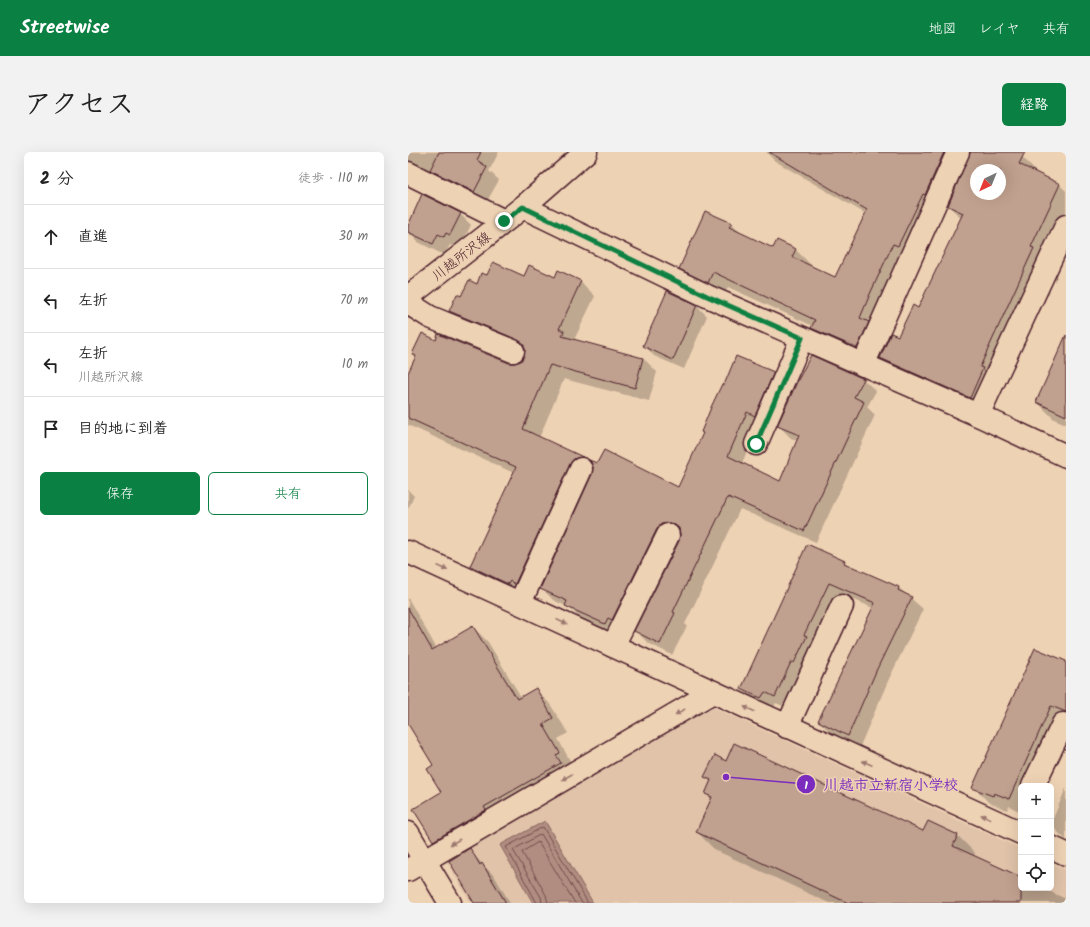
<!DOCTYPE html>
<html lang="ja">
<meta charset="utf-8">
<style>
:root{--surface:#fff;--page:#f2f2f2;--text:#222;--muted:#767676;--line:#e0e0e0;--accent:#0b8043}
body{margin:0;font-family:Kalam,"Klee One",sans-serif;background:var(--page);color:var(--text)}
.controls{position:absolute;right:12px;bottom:12px;display:grid;overflow:hidden;border-radius:6px;box-shadow:0 4px 16px #0002}
.controls button{width:36px;height:36px;display:grid;place-items:center;padding:0;border:0;border-bottom:1px solid var(--line);background:var(--surface);color:var(--text);font:20px sans-serif}
.compass{position:absolute;left:562px;top:12px;width:36px;height:36px;border-radius:50%;background:var(--surface);box-shadow:0 4px 16px #0002;rotate:223deg}
.stop{position:absolute;width:12px;height:12px;margin:-9px;border:3px solid #0b8043;border-radius:50%;background:#fff}
.stop.end{background:#0b8043;border-color:#fff;box-shadow:0 1px 4px #0008}
.list{margin:0;padding:0;list-style:none}
h2{display:flex;justify-content:space-between;align-items:center;height:52px;margin:0;padding:0 16px;font-size:17px}
h2 small{font-size:13px;font-weight:400;color:var(--muted)}
.list li{display:grid;grid-template-columns:26px 1fr auto;gap:12px;align-items:center;box-sizing:border-box;height:64px;padding:0 16px;border-top:1px solid var(--line)}
.list b{display:block;font-size:15px;white-space:nowrap}
.list p{margin:0;font-size:13px;white-space:nowrap;color:var(--muted)}
.list em{font-size:13px;font-style:normal;color:var(--muted)}
.actions{display:flex;gap:8px;padding:12px 16px}
.actions a{flex:1;padding:9px 0;border:1px solid var(--accent);border-radius:6px;text-align:center;font-size:14px;color:var(--accent)}
.actions .main{background:var(--accent);color:#fff}
.icon{flex:none;width:22px;height:22px;fill:none;stroke:currentColor;stroke-width:2;stroke-linecap:round;stroke-linejoin:round}
.map{position:relative;flex:none;width:658px;height:751px;overflow:hidden;border-radius:6px}
header{display:flex;align-items:center;gap:24px;box-sizing:border-box;height:56px;padding:0 20px;background:var(--accent);color:#fff}
header strong{font-size:19px}
nav{display:flex;gap:22px;margin-inline-start:auto;font-size:14px}
.intro{display:flex;align-items:center;justify-content:space-between;box-sizing:border-box;height:96px;padding:0 24px}
h1{margin:0;font-size:28px}
.button{padding:10px 18px;border-radius:6px;background:var(--accent);color:#fff;font-size:14px;font-weight:700}
main{display:flex;gap:24px;padding:0 24px}
aside{flex:1;background:var(--surface);border-radius:6px;box-shadow:0 4px 16px #0002}
.map>svg:first-child{display:block}
.built{fill:#e0c3a9}
.water{fill:#b08d80;stroke:#87615e}
.shadow{fill:#0003;fill-rule:evenodd}
.lines{fill:none;stroke-linecap:round;stroke-linejoin:round}
.shore{stroke:#734b4d;stroke-width:1}
.building{fill:#c0a08e;stroke:#4a1f2b;fill-rule:evenodd}
.minor-casing{stroke:#4a1f2b;stroke-width:25}
.major-casing{stroke:#4a1f2b;stroke-width:25}
.minor{stroke:#eed2b4;stroke-width:22}
.major{stroke:#eed2b4;stroke-width:22}
.oneway{fill:#9c7870}
.route{stroke:#0b8043;stroke-width:5}
.labels{text-anchor:middle;stroke-width:3;stroke-linejoin:round;paint-order:stroke}
.street-label{font-size:14px;fill:#4a1f2b;stroke:#eed2b4}
.leader{fill:none;stroke:#7b2cbf;stroke-width:1.5}
.callout-dot{fill:#7b2cbf;stroke:#eed2b4;stroke-width:1.5}
.mark-label{font-size:12px;text-anchor:middle;font-weight:bold;fill:#fff}
.callout-label{font-size:15px;text-anchor:middle;font-weight:bold;fill:#7b2cbf;stroke:#eed2b4;stroke-width:3;stroke-linejoin:round;paint-order:stroke}
</style>
<header>
<strong>Streetwise</strong>
<nav><a>地図</a><a>レイヤ</a><a>共有</a></nav>
</header>
<div class="intro"><h1>アクセス</h1><a class="button">経路</a></div>
<main>
<aside>
<h2>2 分<small>徒歩 · 110 m</small></h2>
<ul class="list">
<li><svg class="icon" aria-label="ahead" viewBox="0 0 24 24"><path d="M12 20V5M6 11l6-6 6 6"/></svg><div><b>直進</b></div><em>30 m</em></li>
<li><svg class="icon" aria-label="left" viewBox="0 0 24 24"><path d="M17 20v-9H6M10 6l-5 5 5 5"/></svg><div><b>左折</b></div><em>70 m</em></li>
<li><svg class="icon" aria-label="left" viewBox="0 0 24 24"><path d="M17 20v-9H6M10 6l-5 5 5 5"/></svg><div><b>左折</b><p>川越所沢線</p></div><em>10 m</em></li>
<li><svg class="icon" aria-label="arrive" viewBox="0 0 24 24"><path d="M6 21V4h12l-3 4 3 4H6"/></svg><div><b>目的地に到着</b></div></li>
</ul>
<div class="actions"><a class="main">保存</a><a>共有</a></div>
</aside>
<div class="map">
<svg width="658" height="751" viewBox="0 0 658 751">
<rect width="100%" height="100%" fill="#eed2b4"/>
<filter id="ink" filterUnits="userSpaceOnUse"><feTurbulence type="fractalNoise" baseFrequency=".025" numOctaves="2"/><feDisplacementMap in="SourceGraphic" scale="8" xChannelSelector="R" yChannelSelector="G"/><feConvolveMatrix kernelMatrix="1 2 1 2 8 2 1 2 1" color-interpolation-filters="sRGB"/></filter>
<g filter="url(#ink)">
<path class="built" d="M300,553L613,697V736H643V711L658,718V751H63L38,709Z"/>
<path class="water" d="M137,669L185,751H125L92,693Z"/>
<g class="shadow">
<path d="M0,0H91L81,19L91,28L78,51L0,13Z"/>
<path d="M358,0H610L629,21L652,33L658,39V67L577,260L488,221L473,206L511,157L553,66L541,54L563,3L558,5L464,211L420,191L404,176L405,174L320,135L315,145L288,132L273,117L323,71L334,82L365,97H387L403,113L402,114L428,126L458,62L367,9ZM568,18H592V42H568Z"/>
<path d="M52,62L63,73L53,93L50,92L48,96L42,93L36,103L10,90L0,80V76Z"/>
<path d="M151,119L173,130L187,144L166,188L235,206L249,220L241,249L156,227L131,286L174,306L188,319L270,336L296,282L294,280L365,221L377,233L351,271L334,311L372,330L390,289L383,286L371,274L403,205L456,228L468,239L459,255L467,263L408,390L332,357L277,472L279,474L264,503L240,491L228,479L272,389V382L265,384L209,483L171,465L160,455L145,448L134,436L186,319L180,320L121,445L77,428L63,414L106,321L0,273V224L8,205L5,202L28,189L100,212H107L114,209L117,204L118,198L56,173L42,159L54,145L80,125L147,126Z"/>
<path d="M260,140L289,154L299,164L276,217L246,204L236,193Z"/>
<path d="M658,198V272L646,267L629,250Z"/>
<path d="M0,338L6,344L0,357Z"/>
<path d="M436,410L441,415L491,436L515,457L480,529L452,594L423,581L411,569L465,456L433,442L379,556L368,551L365,557L346,548L334,537Z"/>
<path d="M0,446L29,497L65,475L80,490L113,545L127,537L142,552L160,581L150,587L166,616L40,704L25,689L35,640L26,614L0,570Z"/>
<path d="M658,510V568L628,634H613V660L601,654L599,658L580,650L566,635Z"/>
<path d="M319,610L516,680L521,670L550,684L567,701L566,704L613,726V736H634L658,747V751H421L307,698L289,680L304,648L298,641L303,630L297,625Z"/>
<path d="M658,636V688L646,676L647,673L644,669Z"/>
<path d="M61,698L87,725L102,751H67Z"/>
</g>
<g class="lines">
<g class="shore">
<path d="M129,751L98,695L135,675L180,751"/>
<path d="M134,751L133,745L105,698L133,682L174,751"/>
<path d="M140,751L138,743L114,700L130,690L167,751"/>
</g>
</g>
<g class="building">
<path d="M31,0H73L69,8L79,15L66,40L22,18Z"/>
<path d="M361,0H536L517,43L515,42L490,94L485,92L462,142L452,166L461,170L449,196L403,176L407,168L305,120L300,131L271,117L297,59L324,71L321,75L365,96L369,88L388,97L384,105L427,125L459,58Z"/>
<path d="M562,0H617L611,12L652,32L623,95L626,96L572,215L575,216L562,246L472,206L483,181L490,184L505,153L510,156L555,61L540,54ZM568,18H592V42H568Z"/>
<path d="M14,42L53,61L42,83L38,81L36,85L30,82L25,92L0,80V74Z"/>
<path d="M85,110L116,124L121,113L147,125L150,118L173,129L151,177L156,179L154,184L235,206L227,236L142,213L115,277L175,305L166,307L162,312L107,432L102,429L100,432L62,414L108,315L0,266V221L8,204L4,202L14,181L28,188L30,182L101,211H107L113,209L116,204L117,197L115,191L110,188L41,159L49,142L53,144L61,128L69,132L73,121L79,123Z"/>
<path d="M259,139L289,153L265,208L235,194Z"/>
<path d="M658,183V264L628,250Z"/>
<path d="M403,203L456,227L446,245L456,250L396,379L320,345L265,460L267,461L252,492L226,479L271,389L272,383L271,376L265,372L260,371L253,372L249,377L204,468L200,466L197,472L157,454L159,449L132,437L184,322L185,315L181,308L189,311L196,298L270,335L295,281L293,280L304,253L314,232L316,233L328,204L366,220L347,264L339,260L320,304L372,329L391,283L369,274L389,230Z"/>
<path d="M399,392L437,409L436,411L491,435L490,438L504,445L469,517L440,584L410,569L467,451L421,431L396,483L399,484L386,511L383,510L367,545L357,540L353,546L333,537Z"/>
<path d="M0,456L24,498L65,474L109,547L128,536L145,566L135,572L152,601L148,603L153,611L76,655L78,658L25,689L5,657L33,640L19,617L25,613L0,572Z"/>
<path d="M627,496L658,509V560L643,554L601,647L586,641L585,644L564,636Z"/>
<path d="M326,591L515,679L520,669L550,683L545,694L613,725V751H440L288,680L304,645L297,642L303,628L296,625L307,603L318,609Z"/>
<path d="M62,696L72,713L74,711L98,751H66L41,709Z"/>
</g>
<g class="lines">
<defs>
<g id="minor">
<path d="M0,21L96,69"/>
<path d="M115,55L299,144L570,263L658,304"/>
<path d="M0,151L22,165L105,199"/>
<path d="M455,213L550,0"/>
<path d="M570,263L658,74"/>
<path d="M348,292L394,186"/>
<path d="M0,400L613,681"/>
<path d="M112,451L173,317"/>
<path d="M205,494L260,383"/>
<path d="M379,575L434,454"/>
<path d="M625,634L655,572"/>
<path d="M0,681L42,751"/>
<path d="M643,695L658,702"/>
<path d="M0,718L305,540"/>
</g>
<path id="major" d="M0,145L115,55L178,0"/>
</defs>
<use href="#minor" class="minor-casing"/>
<use href="#major" class="major-casing"/>
<use href="#minor" class="minor"/>
<use href="#major" class="major"/>
</g>
<defs><path id="oneway-solid" d="M-6-.8H1V-3.2L6.5 0L1 3.2V.8H-6Z"/></defs>
<g class="oneway">
<use href="#oneway-solid" transform="translate(35 416) rotate(25)"/>
<use href="#oneway-solid" transform="translate(154 470) rotate(25)"/>
<use href="#oneway-solid" transform="translate(341 557) rotate(-155)"/>
<use href="#oneway-solid" transform="translate(272 560) rotate(150)"/>
<use href="#oneway-solid" transform="translate(459 611) rotate(-156)"/>
<use href="#oneway-solid" transform="translate(159 625) rotate(150)"/>
<use href="#oneway-solid" transform="translate(578 665) rotate(-156)"/>
<use href="#oneway-solid" transform="translate(47 690) rotate(150)"/>
</g>
</g>
<g class="lines" filter="url(#ink)">
<path class="route" d="M96,69L115,55L299,144L394,186L348,292"/>
</g>
<g class="labels">
<g class="street-label">
<text transform="translate(53 104) rotate(-38)" y="5">川越所沢線</text>
</g>
</g>
<path class="leader" d="M318 625L398 632"/>
<g class="callout-dot">
<circle cx="318" cy="625" r="4"/>
<circle cx="398" cy="632" r="10"/>
</g>
<g class="mark-label">
<text x="398" y="637">1</text>
</g>
<g class="callout-label">
<text x="483" y="638">川越市立新宿小学校</text>
</g>
</svg>
<div class="controls">
<button>+</button>
<button>−</button>
<button><svg class="icon" aria-label="locate" viewBox="0 0 24 24"><circle cx="12" cy="12" r="6"/><path d="M12 2v4M12 18v4M2 12h4M18 12h4"/></svg></button>
</div>
<svg class="compass" viewBox="-18 -18 36 36"><path d="M0-13l5 13h-10z" fill="#e53935"/><path d="M0 13l5-13h-10z" fill="#767676"/></svg>
<div class="stop" style="left:348px;top:292px"></div>
<div class="stop end" style="left:96px;top:69px"></div>
</div>
</main>
